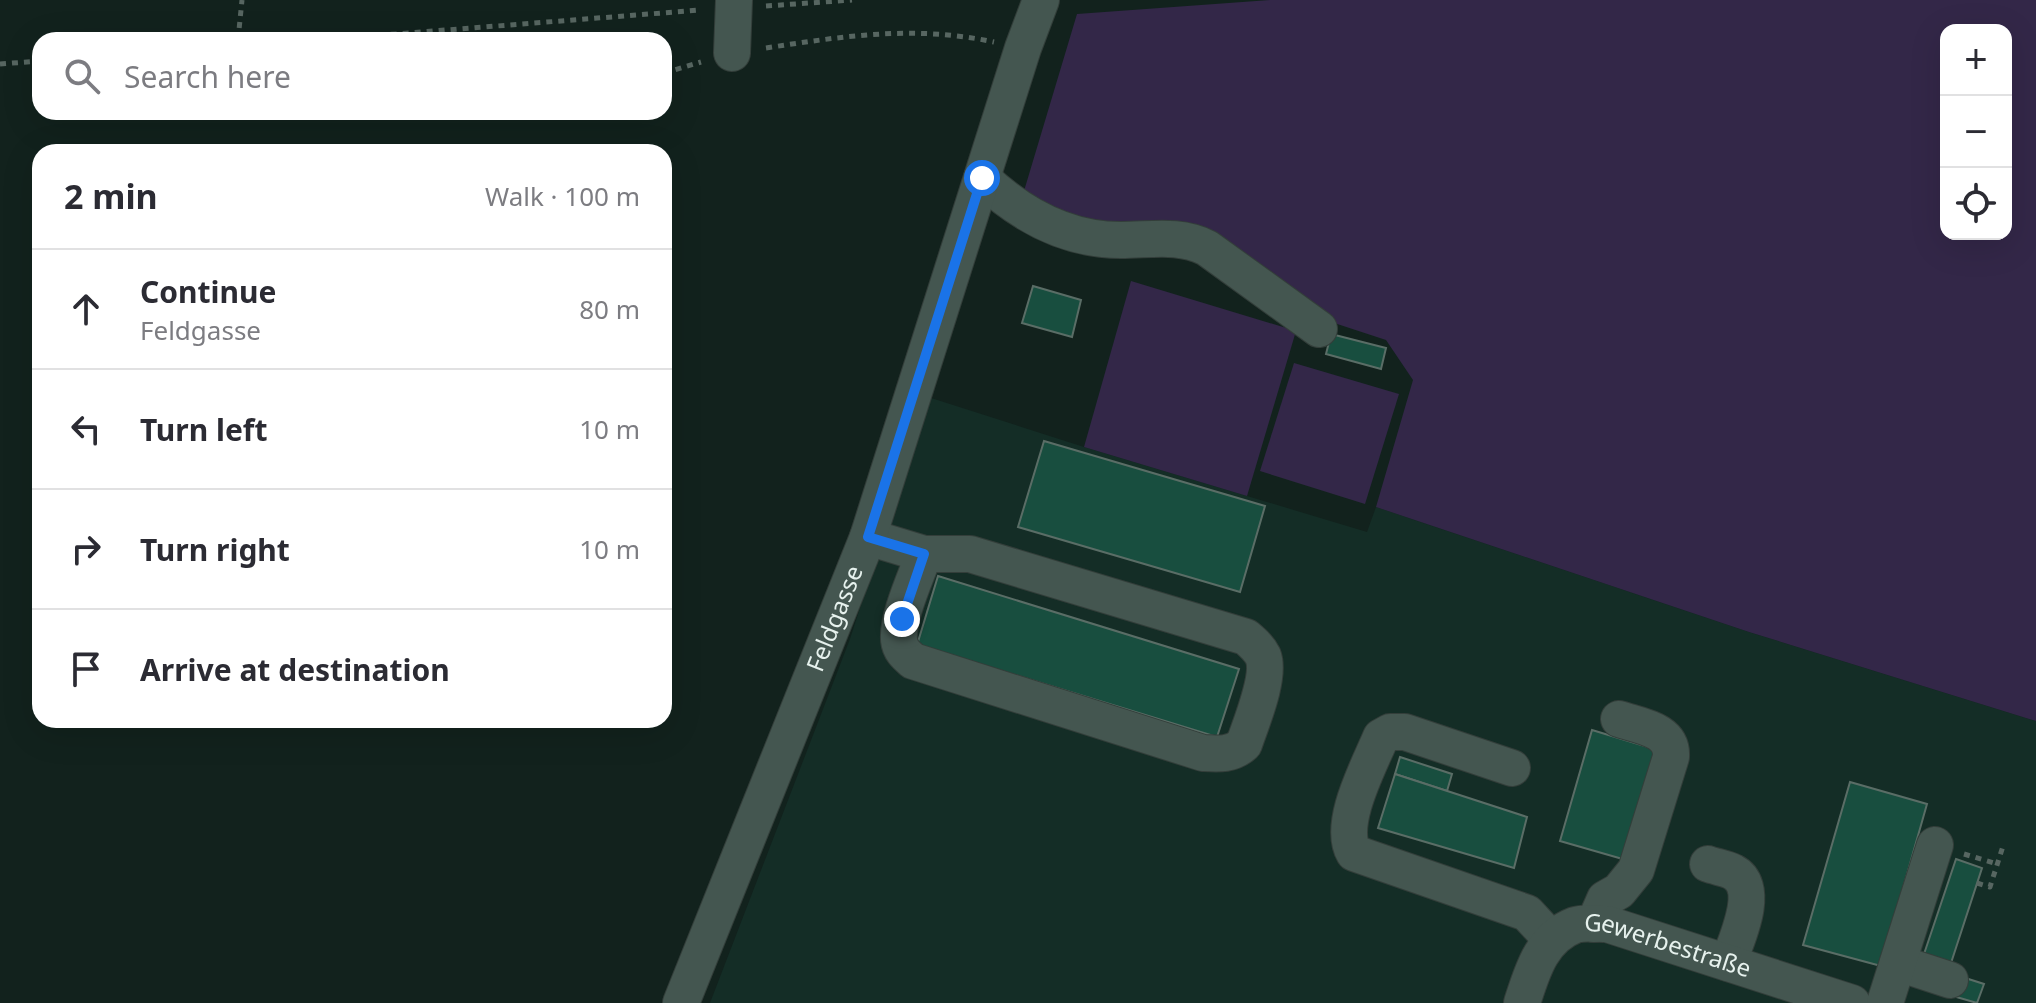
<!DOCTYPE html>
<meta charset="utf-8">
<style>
:root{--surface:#fff;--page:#f7f7f7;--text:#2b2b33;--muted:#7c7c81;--line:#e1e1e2}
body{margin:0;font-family:"Noto Sans",sans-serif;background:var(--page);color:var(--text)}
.controls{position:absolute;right:24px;top:24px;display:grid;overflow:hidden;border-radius:16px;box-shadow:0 8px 32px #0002}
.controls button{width:72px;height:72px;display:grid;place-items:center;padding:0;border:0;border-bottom:2px solid var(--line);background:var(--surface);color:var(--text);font:40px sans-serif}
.stop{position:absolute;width:24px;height:24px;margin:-18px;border:6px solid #1a73e8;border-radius:50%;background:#fff}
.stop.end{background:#1a73e8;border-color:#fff;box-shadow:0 2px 8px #0008}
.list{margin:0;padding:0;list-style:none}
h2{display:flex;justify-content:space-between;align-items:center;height:104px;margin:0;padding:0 32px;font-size:34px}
h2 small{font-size:26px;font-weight:400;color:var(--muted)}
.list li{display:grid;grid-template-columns:52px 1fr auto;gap:24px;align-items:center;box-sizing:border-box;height:120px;padding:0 32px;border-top:2px solid var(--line)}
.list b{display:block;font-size:30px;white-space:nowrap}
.list p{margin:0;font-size:26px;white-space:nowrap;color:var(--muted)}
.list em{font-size:26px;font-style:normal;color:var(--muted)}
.icon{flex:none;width:44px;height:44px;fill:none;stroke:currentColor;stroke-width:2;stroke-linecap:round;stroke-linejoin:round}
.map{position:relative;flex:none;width:2036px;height:1003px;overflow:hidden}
.search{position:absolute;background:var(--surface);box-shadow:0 8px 32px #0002;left:32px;top:32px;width:640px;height:88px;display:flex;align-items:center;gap:20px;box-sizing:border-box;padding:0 28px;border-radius:24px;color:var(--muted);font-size:30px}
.panel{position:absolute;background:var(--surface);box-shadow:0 8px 32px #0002;left:32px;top:144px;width:640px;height:584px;border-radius:24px}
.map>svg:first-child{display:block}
.built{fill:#142d26}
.green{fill:#332748;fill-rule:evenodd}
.building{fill:#184e3f;stroke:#5a6d66;stroke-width:2}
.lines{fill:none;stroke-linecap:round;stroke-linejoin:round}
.minor-casing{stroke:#333e3a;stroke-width:38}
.path{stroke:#576661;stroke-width:5;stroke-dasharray:6 6;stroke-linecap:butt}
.minor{stroke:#445650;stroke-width:36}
.route{stroke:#1a73e8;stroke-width:10}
.labels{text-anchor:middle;stroke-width:7;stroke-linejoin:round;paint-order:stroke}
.street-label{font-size:24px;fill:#e6f1ed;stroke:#040a08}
</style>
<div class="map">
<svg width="2036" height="1003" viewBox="0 0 2036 1003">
<rect width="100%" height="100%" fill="#12221d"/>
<path class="built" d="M928,397L1084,447L1367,532L1376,507L1749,632L2036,721V1003H710L850,639Z"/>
<g class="green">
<path d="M1270,0H2036V721L1749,632L1376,507L1413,380L1386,340L1322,319L1184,225L1104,228L1021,201L1077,14ZM1946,30H2006V234H1946Z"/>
<path d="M1131,281L1296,331L1247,496L1084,447Z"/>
<path d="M1294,363L1399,394L1365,504L1260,471Z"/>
</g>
<g class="building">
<path d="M1033,286L1081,300L1072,337L1022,323Z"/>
<path d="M1331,334L1386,348L1381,369L1326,354Z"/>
<path d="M1044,441L1265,506L1240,592L1018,527Z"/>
<path d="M938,576L1239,669L1217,737L917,645Z"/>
<path d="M1592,730L1658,750L1626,860L1560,841Z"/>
<path d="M1400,757L1452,774L1447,791L1395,774Z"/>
<path d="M1395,774L1527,817L1514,868L1378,828Z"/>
<path d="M1850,782L1927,804L1881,966L1803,945Z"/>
<path d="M1956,859L1982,868L1951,963L1924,954Z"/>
<path d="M1959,976L1984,984L1977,1003L1953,996Z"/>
</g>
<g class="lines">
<defs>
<g id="minor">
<path d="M732,53L734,0"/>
<path d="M982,178C1020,214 1067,240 1121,240C1152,240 1179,234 1207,248L1319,329"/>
<path d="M868,537L924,554H970L1246,637C1253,643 1259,648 1263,656C1271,676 1251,723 1244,744C1232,755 1219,754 1203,753L913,661C906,655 900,650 899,640C897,617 916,577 924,554"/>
<path d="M1512,768L1405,732H1390L1381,737C1369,766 1337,824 1354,853L1527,913L1551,939"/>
<path d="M1708,864C1716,867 1726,868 1733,872C1762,887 1736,941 1728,963"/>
<path d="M1594,924L1605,899L1619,891L1636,870L1671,757C1673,729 1639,726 1619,719"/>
<path d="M1898,963L1950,980"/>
<path id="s1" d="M681,1003L868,537L1023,48L1041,0"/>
<path id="s2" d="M1522,1003C1532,972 1541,938 1575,925C1584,922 1597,924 1607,924L1852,1003"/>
<path d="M1885,1003L1935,845"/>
</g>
</defs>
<use href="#minor" class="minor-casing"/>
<g class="path">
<path d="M766,6L852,0"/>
<path d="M238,40L242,0"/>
<path d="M319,40L700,10"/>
<path d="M766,48C844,36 915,25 994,42"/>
<path d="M0,64L40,61"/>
<path d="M664,73L701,62"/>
<path d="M1964,854L1997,864"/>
<path d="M1977,883L1990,887L2004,843"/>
</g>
<use href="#minor" class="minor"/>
</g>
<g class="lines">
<path class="route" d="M902,619L924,554L868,537L982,178"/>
</g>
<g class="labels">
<g class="street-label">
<text dy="8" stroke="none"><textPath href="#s1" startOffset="414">Feldgasse</textPath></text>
<text dy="8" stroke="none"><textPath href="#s2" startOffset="194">Gewerbestraße</textPath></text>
</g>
</g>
</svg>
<div class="controls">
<button>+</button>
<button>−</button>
<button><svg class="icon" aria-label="locate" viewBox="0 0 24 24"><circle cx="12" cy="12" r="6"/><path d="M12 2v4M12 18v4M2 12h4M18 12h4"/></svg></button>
</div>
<div class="stop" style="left:982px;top:178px"></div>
<div class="stop end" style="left:902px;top:619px"></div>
<div class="search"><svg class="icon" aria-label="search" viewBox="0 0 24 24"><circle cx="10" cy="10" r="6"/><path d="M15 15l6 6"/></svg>Search here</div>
<section class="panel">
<h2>2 min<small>Walk · 100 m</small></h2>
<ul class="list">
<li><svg class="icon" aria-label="ahead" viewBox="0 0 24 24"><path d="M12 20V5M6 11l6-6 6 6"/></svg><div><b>Continue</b><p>Feldgasse</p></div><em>80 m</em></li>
<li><svg class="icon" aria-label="left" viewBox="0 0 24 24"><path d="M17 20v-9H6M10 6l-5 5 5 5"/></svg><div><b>Turn left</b></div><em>10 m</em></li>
<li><svg class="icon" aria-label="right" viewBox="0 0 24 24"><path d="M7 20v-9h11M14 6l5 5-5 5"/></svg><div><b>Turn right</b></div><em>10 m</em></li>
<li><svg class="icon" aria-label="arrive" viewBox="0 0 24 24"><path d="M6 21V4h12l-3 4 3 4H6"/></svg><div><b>Arrive at destination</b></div></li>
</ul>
</section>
</div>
